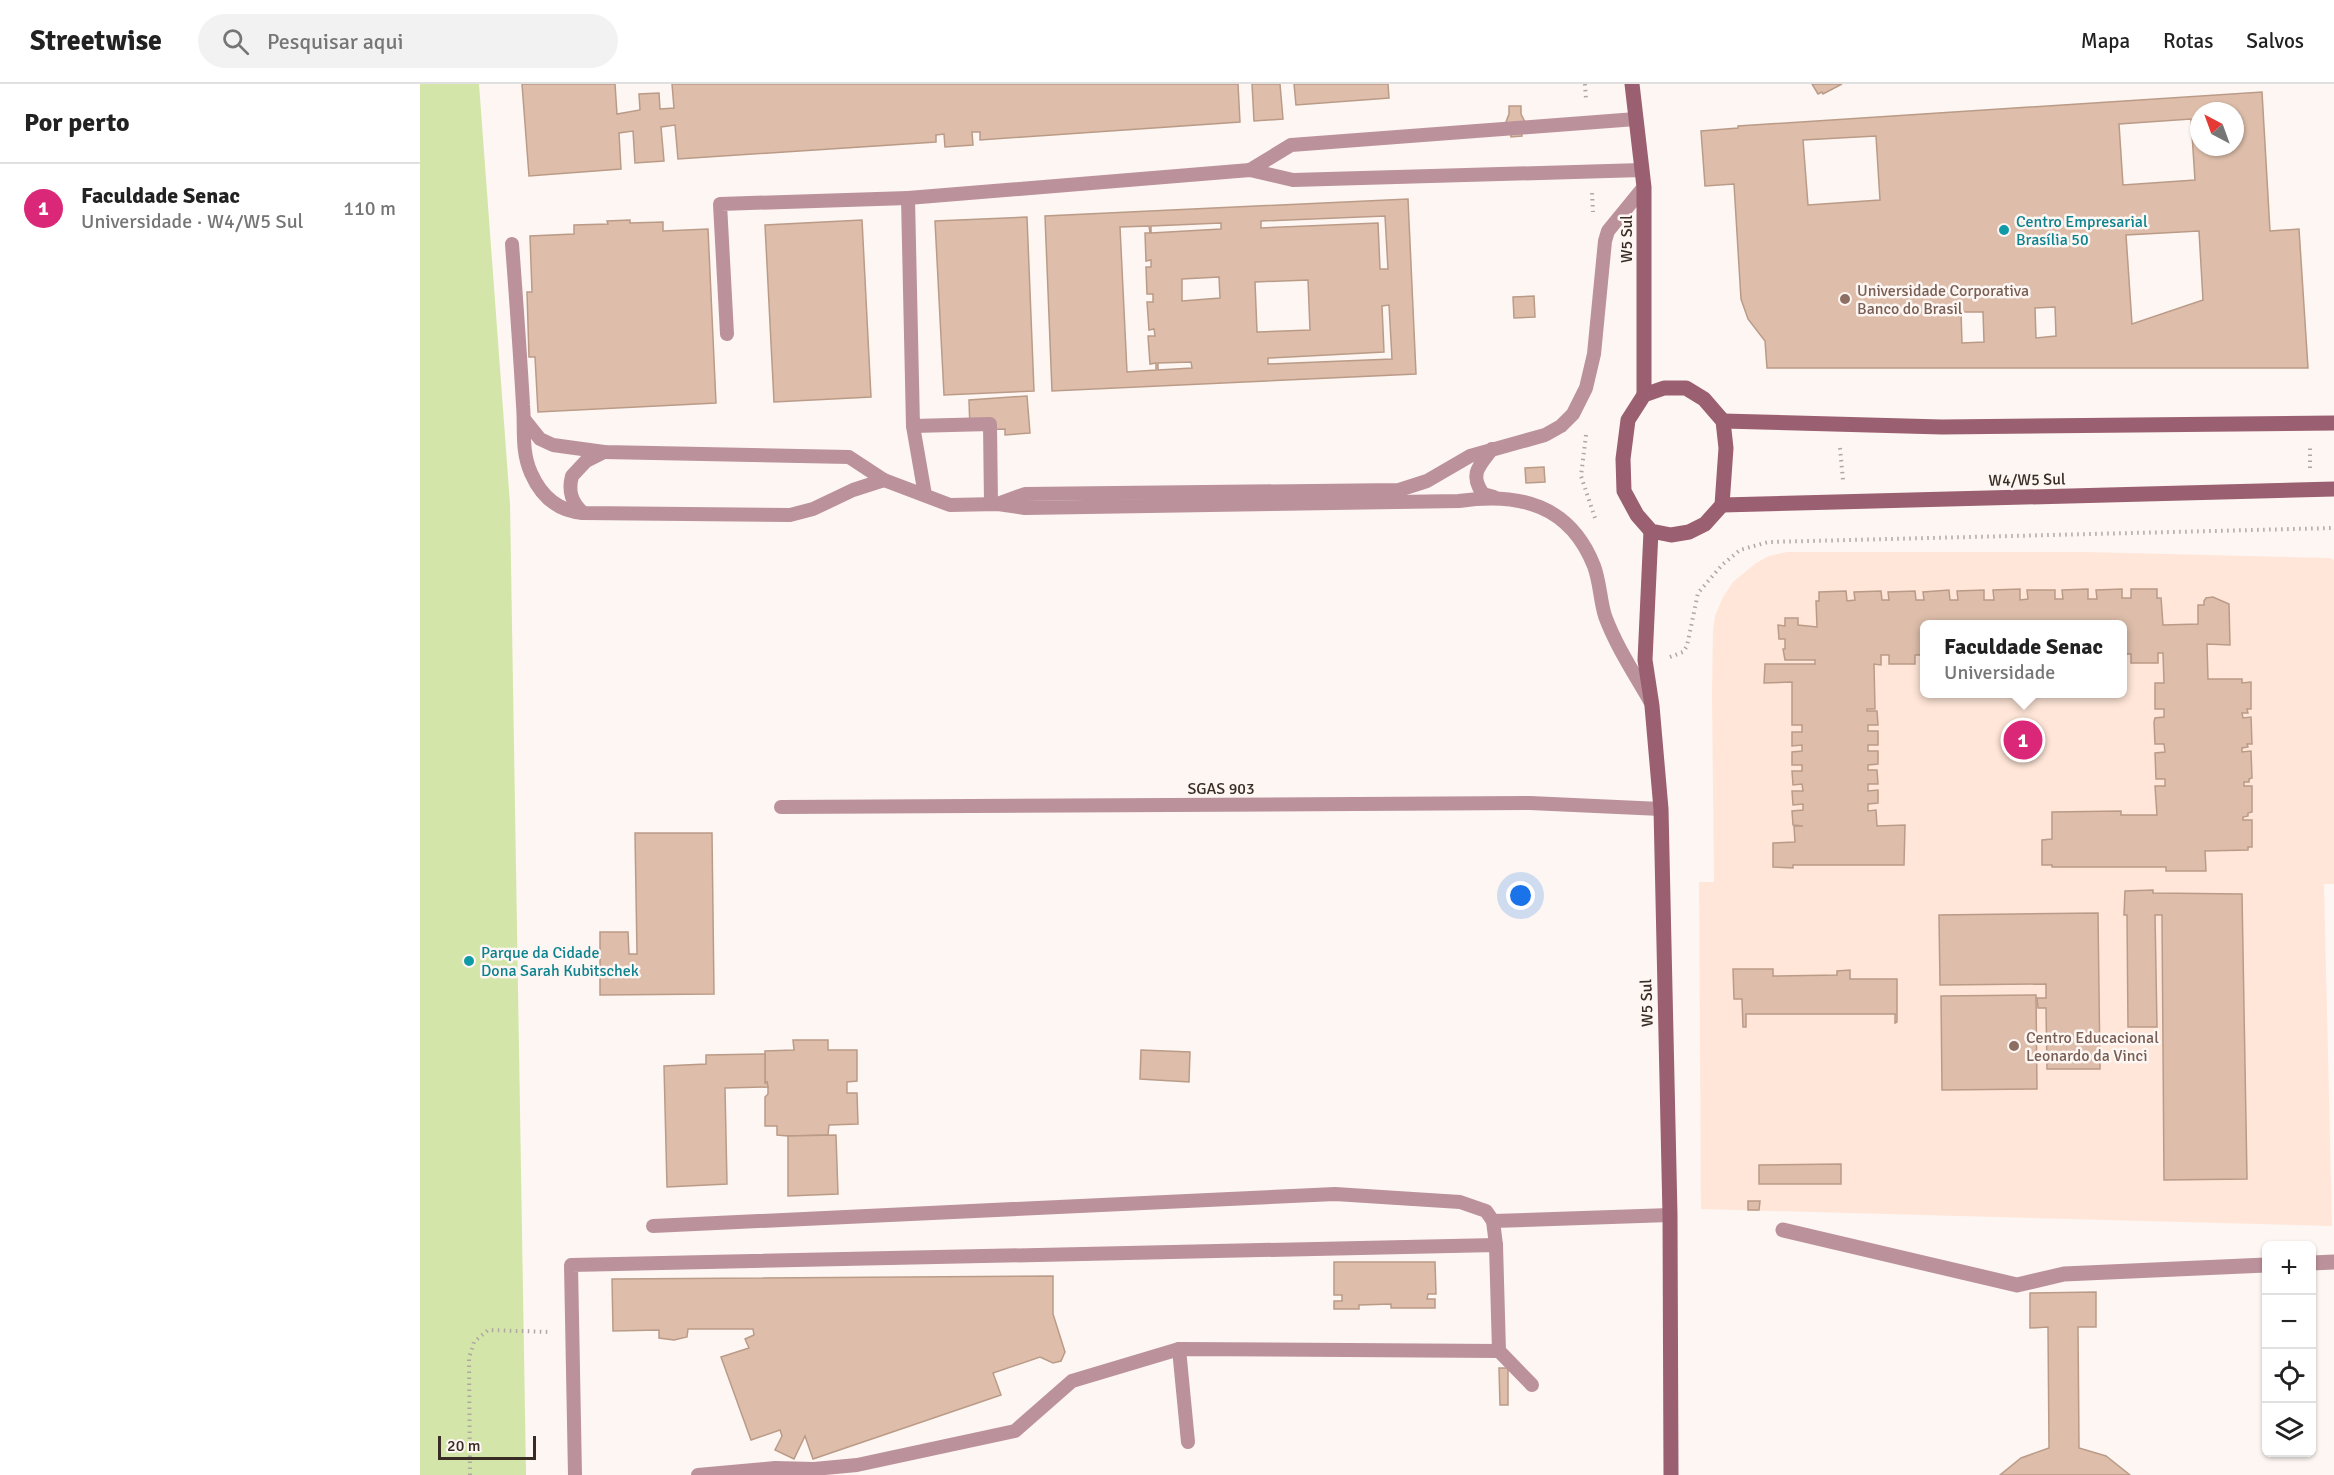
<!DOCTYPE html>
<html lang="pt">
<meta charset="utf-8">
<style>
:root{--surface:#fff;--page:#f2f2f2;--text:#222;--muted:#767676;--line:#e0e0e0;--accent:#db2777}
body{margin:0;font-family:Signika,sans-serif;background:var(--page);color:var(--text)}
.controls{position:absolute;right:18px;bottom:18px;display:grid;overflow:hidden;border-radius:9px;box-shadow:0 2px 4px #0004}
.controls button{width:54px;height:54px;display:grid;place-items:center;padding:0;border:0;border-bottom:2px solid var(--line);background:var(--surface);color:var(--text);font:30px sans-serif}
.compass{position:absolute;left:1770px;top:18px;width:54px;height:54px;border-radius:50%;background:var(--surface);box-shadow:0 2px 4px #0004;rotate:319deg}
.scale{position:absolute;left:18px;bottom:15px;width:98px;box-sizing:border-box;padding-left:6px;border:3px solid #392c25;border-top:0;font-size:16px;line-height:21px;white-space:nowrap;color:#392c25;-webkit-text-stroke:4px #fdf6f2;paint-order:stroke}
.you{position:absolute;left:1101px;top:812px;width:21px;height:21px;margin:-15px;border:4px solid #fff;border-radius:50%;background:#1a73e8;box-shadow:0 0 0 9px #1a73e833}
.badge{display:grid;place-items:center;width:39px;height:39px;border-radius:50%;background:var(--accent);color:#fff;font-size:20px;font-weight:700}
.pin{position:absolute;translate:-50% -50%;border:3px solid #fff;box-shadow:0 2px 6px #0006}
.popup{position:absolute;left:1500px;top:536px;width:207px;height:78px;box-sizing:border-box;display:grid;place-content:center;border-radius:9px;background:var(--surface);filter:drop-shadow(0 2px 4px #0005);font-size:20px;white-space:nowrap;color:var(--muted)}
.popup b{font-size:22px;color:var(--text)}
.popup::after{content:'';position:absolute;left:50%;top:100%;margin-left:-12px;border:12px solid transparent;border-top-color:var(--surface)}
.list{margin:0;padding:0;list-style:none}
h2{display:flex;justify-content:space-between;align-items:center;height:78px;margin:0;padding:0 24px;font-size:26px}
h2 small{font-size:20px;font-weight:400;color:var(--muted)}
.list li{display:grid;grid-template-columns:39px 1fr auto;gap:18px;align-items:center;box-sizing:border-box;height:90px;padding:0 24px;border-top:2px solid var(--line)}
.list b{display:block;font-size:22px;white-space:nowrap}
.list p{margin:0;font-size:20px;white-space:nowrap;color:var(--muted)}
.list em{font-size:20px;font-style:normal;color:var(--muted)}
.icon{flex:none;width:33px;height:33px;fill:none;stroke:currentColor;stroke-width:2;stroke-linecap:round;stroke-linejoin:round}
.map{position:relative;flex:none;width:1914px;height:1391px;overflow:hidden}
header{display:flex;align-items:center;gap:36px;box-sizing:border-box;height:84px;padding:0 30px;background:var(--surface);border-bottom:2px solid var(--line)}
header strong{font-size:28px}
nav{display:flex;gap:33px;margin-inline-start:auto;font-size:21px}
.search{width:420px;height:54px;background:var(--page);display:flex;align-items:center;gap:15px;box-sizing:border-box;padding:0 21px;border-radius:33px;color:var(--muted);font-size:22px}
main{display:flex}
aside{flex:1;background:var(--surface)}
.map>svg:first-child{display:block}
.built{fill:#ffe6d8;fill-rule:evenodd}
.green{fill:#d3e5a9}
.building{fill:#debeab;stroke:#ba9b88;stroke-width:1.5;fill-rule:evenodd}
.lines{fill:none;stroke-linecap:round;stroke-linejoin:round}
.path{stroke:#b0a7a2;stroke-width:4;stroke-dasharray:1.5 4.5;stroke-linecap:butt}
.service{stroke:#bb919b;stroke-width:14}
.minor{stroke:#bb919b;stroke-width:15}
.secondary{stroke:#9a5f70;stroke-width:15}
.culture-dot{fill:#0f9aa8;stroke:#fdf6f2;stroke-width:2}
.education-dot{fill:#8d6e63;stroke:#fdf6f2;stroke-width:2}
.labels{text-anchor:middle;stroke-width:5;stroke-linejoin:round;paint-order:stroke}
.culture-label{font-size:16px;fill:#0d838f;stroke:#fdf6f2;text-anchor:start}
.street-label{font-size:16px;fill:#392c25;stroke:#fdf6f2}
.education-label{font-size:16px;fill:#785e54;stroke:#fdf6f2;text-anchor:start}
</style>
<header>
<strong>Streetwise</strong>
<div class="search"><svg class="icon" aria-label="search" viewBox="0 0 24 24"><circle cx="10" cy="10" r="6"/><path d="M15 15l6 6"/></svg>Pesquisar aqui</div>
<nav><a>Mapa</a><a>Rotas</a><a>Salvos</a></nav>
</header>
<main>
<aside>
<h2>Por perto<small></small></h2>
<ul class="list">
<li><span class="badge">1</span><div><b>Faculdade Senac</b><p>Universidade · W4/W5 Sul</p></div><em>110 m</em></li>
</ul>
</aside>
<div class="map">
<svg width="1914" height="1391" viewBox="0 0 1914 1391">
<rect width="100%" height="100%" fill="#fdf6f2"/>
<path class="built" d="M1367,468H1664L1910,474L1914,476V800H1904L1912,1142L1281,1125L1279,798H1294L1292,611L1293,546L1295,532L1303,513L1313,498L1336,479L1349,472ZM1504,540H1702V610H1504Z"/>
<path class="green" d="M0,0H59L90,420L106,1391H0Z"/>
<g class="building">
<path d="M102,0H195L197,30L220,26L219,10L239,9L240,25L254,24L252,0H818L820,38L560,56V48H552L553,61L525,63L524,50L516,51V58L258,75L255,41L241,43L244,77L215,79L213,47L199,49L201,85L109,92Z"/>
<path d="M832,0H860L863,35L834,37Z"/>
<path d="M874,0H968L969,14L876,21Z"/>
<path d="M1392,0H1422L1403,10L1402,8L1398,10Z"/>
<path d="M1842,8L1850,147L1879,145L1888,284H1347L1345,257L1328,235L1321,215L1314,100L1285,102L1281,47L1318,44V42ZM1779,27H1815V63H1779ZM1771,35L1775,96L1703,101L1699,40ZM1456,52L1460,116L1388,121L1383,56ZM1779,147L1783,216L1712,240L1706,151ZM1635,223L1636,252L1616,254L1615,224ZM1541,228H1563L1564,258L1542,259Z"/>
<path d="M1089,22H1101V30L1105,38L1102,44V52L1091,53L1090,45L1086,38L1089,30Z"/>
<path d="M988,115L996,290L632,307L625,132ZM965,132L968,185H960L958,139L841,144V137ZM801,139V145L731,149V142ZM729,142L730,149H725L726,177L731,176V183H726L727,210H733V218H727L729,246L734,245L735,252H728L730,280L736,279V286L707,288L700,143ZM799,193L800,214L762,217V195ZM888,196L890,246L837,248L835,198ZM969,221L972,275L848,280V274L964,268L962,222ZM771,278L772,284L738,286V279Z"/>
<path d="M607,133L614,307L524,311L515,137Z"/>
<path d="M210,136V139L243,138V147L288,145L296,319L118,328L115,273H109L107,208H112L110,152L154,150V141L188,140L187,137Z"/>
<path d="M442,136L451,313L354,318L345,141Z"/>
<path d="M1114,212L1115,233L1094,234L1093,213Z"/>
<path d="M607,312L610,349L585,351V345L550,346L549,316Z"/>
<path d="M1124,383L1125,398L1106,399L1105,384Z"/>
<path d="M1600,505V516L1608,515L1607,506H1635V515H1643L1642,506L1668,505V515H1677L1676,506L1702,505V514H1711V505H1737V514H1741L1743,541L1778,540V521H1784V517L1786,514L1793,513L1809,520L1810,561L1787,560L1788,595H1822V599L1831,598V625H1827L1828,629H1822L1823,634L1831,633L1832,660H1827L1828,663L1822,664V668L1831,667L1832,694L1829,695V698H1824V702H1832V728L1828,729V732L1823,733V736H1832V763H1828V766L1785,767L1786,787H1746V783H1632V781H1622V756L1632,755V728L1701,727V731H1737L1735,702H1745V695H1736L1735,669L1745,668L1744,660H1735L1734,638L1735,634L1744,633V625H1735V599H1744L1743,569H1738V579H1711V570H1703L1702,579V540H1504V580L1503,571H1495V580H1469V571H1461V581L1454,580L1455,625H1447V627H1457L1458,641H1448V647H1458V661H1448V667H1458V680L1448,681V686H1457L1458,700H1448V707L1458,706V719L1448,720V727L1456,726L1457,742L1485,741L1484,781H1373V784L1353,783V759L1375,758L1374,742H1383L1373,741L1372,727L1383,726V720L1373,721L1372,707H1383L1382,700L1373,701L1372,687H1382V681H1372V668L1382,667V661L1372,662V648H1382V641H1372V598L1344,599L1345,580H1395V576H1365L1363,565H1365V555H1359L1358,541L1365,542V534H1378V541L1397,543L1396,517H1399V508L1426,507L1427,517L1435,516L1434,508L1461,507L1462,516H1469L1468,508L1495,507L1496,516H1504L1503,508L1529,506L1530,516H1538L1537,507L1564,506V516H1574L1573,506Z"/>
<path d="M215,749H292L294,910L180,911V848H208L209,870H217Z"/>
<path d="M1733,806V809L1822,810L1827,1095L1744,1096L1742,831H1735L1737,943H1708L1707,831H1704L1705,807Z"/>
<path d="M1678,829L1680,985H1627L1626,924H1618L1617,914H1626V900L1520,901L1519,831Z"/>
<path d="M1313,885H1353V892L1417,891V887L1430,886V895H1477V938L1475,939V930H1326V943H1323L1322,915H1314Z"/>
<path d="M1614,911H1616L1617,1005L1522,1006L1521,912Z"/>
<path d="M373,956H408V966H437V997L427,998V1009H437L438,1040L409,1041L408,1051L368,1052L357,1051V1042H345V1013L348,1010V1003L347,998L345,999V967L374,966Z"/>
<path d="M721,966L770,968L769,998L720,995Z"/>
<path d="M345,970V999L347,998L348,1003L305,1004L307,1100L247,1103L244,982L286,980V971Z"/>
<path d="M416,1051L418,1110L368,1112V1052Z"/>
<path d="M1421,1080V1100H1339V1081Z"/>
<path d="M1328,1117H1340L1339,1126H1328Z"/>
<path d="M914,1178H1015L1016,1210H1008L1007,1215H1015V1224H971V1220L939,1221V1225H914V1217H922V1211H914Z"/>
<path d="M633,1192V1230L645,1268L641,1277L633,1279L620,1273L573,1289L581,1311L393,1375L385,1352L374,1375L355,1366L362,1352L360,1346L331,1356L301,1273L329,1264L325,1255L334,1251L333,1245H268L267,1253L254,1256L239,1254V1246L193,1247L192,1195Z"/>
<path d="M1676,1208V1243H1658L1659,1364L1686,1372L1710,1391H1580L1601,1374L1629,1364L1628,1243L1610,1244V1209Z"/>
<path d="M1079,1284H1088V1321H1080Z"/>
</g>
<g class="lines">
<g class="path">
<path d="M1165,0L1166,15"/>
<path d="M1172,109L1173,128"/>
<path d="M1166,351L1161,392L1175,434"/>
<path d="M1420,364L1423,396"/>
<path d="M1890,384V361"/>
<path d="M1250,573L1263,568L1267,562L1278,509L1302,481L1320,466L1348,458L1914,444"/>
<path d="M50,1391L49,1274L54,1258L68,1246L131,1248"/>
</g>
<g class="service">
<path d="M830,86L871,61L1216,35"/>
<path d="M92,160C96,213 100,267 103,321C105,345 101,367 111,389C121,412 138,427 163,429L370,431L393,425L433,406L464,396"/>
<path d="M307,250L300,120L488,114"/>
<path d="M104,335L120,355L133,361L184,368L429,373L464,396L530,421L578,420L605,424L1039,417C1100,408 1150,421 1174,482C1180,498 1180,516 1185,532C1196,562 1214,589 1230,617"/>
<path d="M493,342L505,411"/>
<path d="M1072,365C1059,382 1049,390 1063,410L1074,413"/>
<path d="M580,419L605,410L979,406L1007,397L1050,372L1125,351L1141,342L1153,330L1166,304L1174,270L1185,157L1188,147L1224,103"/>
<path d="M571,420L570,340L493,342L488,114L830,86L873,96L1222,86"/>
<path d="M163,429C151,418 148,407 152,392L166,377L184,368"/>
<path d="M361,723L1110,719L1241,725"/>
<path d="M1073,1137L1250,1131"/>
<path d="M233,1142L915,1110L1040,1118L1066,1127L1073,1137L1076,1161"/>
<path d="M759,1265L768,1358"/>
<path d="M155,1391L151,1181L1076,1161L1079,1267L1112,1301"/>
<path d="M278,1391L355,1384L394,1385L437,1381L595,1347L652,1297L759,1265L1079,1267"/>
</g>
<g class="minor">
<path d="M1363,1146L1597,1201L1644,1190L1846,1181"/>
<path d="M1892,1179L1914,1178"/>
</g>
<g class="secondary">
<path d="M1212,0L1224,103V311"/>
<path d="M1244,304H1266L1284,315L1303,337L1306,364L1302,421L1285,440L1269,448L1251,451L1231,447L1217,431L1204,407L1203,375L1208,336L1224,311Z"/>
<path d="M1303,337L1522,343L1914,339"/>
<path d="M1302,421L1914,405"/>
<path d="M1231,447L1225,576L1232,622L1241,725L1250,1131L1251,1391"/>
</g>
</g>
<g class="culture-dot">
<circle cx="1584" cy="146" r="6"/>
<circle cx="49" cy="877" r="6"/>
</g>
<g class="education-dot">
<circle cx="1425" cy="215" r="6"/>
<circle cx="1594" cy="962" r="6"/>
</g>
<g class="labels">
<g class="culture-label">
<text x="1596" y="143">Centro Empresarial<tspan x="1596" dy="18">Brasília 50</tspan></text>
<text x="61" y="874">Parque da Cidade<tspan x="61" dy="18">Dona Sarah Kubitschek</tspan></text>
</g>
<g class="street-label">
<text transform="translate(1206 155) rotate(-90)" y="6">W5 Sul</text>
<text transform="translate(1607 395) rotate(-1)" y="6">W4/W5 Sul</text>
<text x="801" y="710">SGAS 903</text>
<text transform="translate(1226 919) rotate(-92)" y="6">W5 Sul</text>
</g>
<g class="education-label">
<text x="1437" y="212">Universidade Corporativa<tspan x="1437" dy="18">Banco do Brasil</tspan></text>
<text x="1606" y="959">Centro Educacional<tspan x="1606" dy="18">Leonardo da Vinci</tspan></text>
</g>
</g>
</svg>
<div class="controls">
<button>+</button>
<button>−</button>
<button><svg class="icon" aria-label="locate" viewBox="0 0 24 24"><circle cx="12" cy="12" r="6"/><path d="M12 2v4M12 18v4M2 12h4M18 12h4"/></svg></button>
<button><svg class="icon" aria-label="layers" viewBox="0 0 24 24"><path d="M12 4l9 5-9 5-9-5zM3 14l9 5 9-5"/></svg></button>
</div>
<svg class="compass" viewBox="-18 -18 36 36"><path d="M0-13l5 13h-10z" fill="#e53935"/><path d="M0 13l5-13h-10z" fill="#767676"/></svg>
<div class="scale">20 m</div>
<div class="you"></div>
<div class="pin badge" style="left:1603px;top:656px">1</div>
<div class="popup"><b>Faculdade Senac</b>Universidade</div>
</div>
</main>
